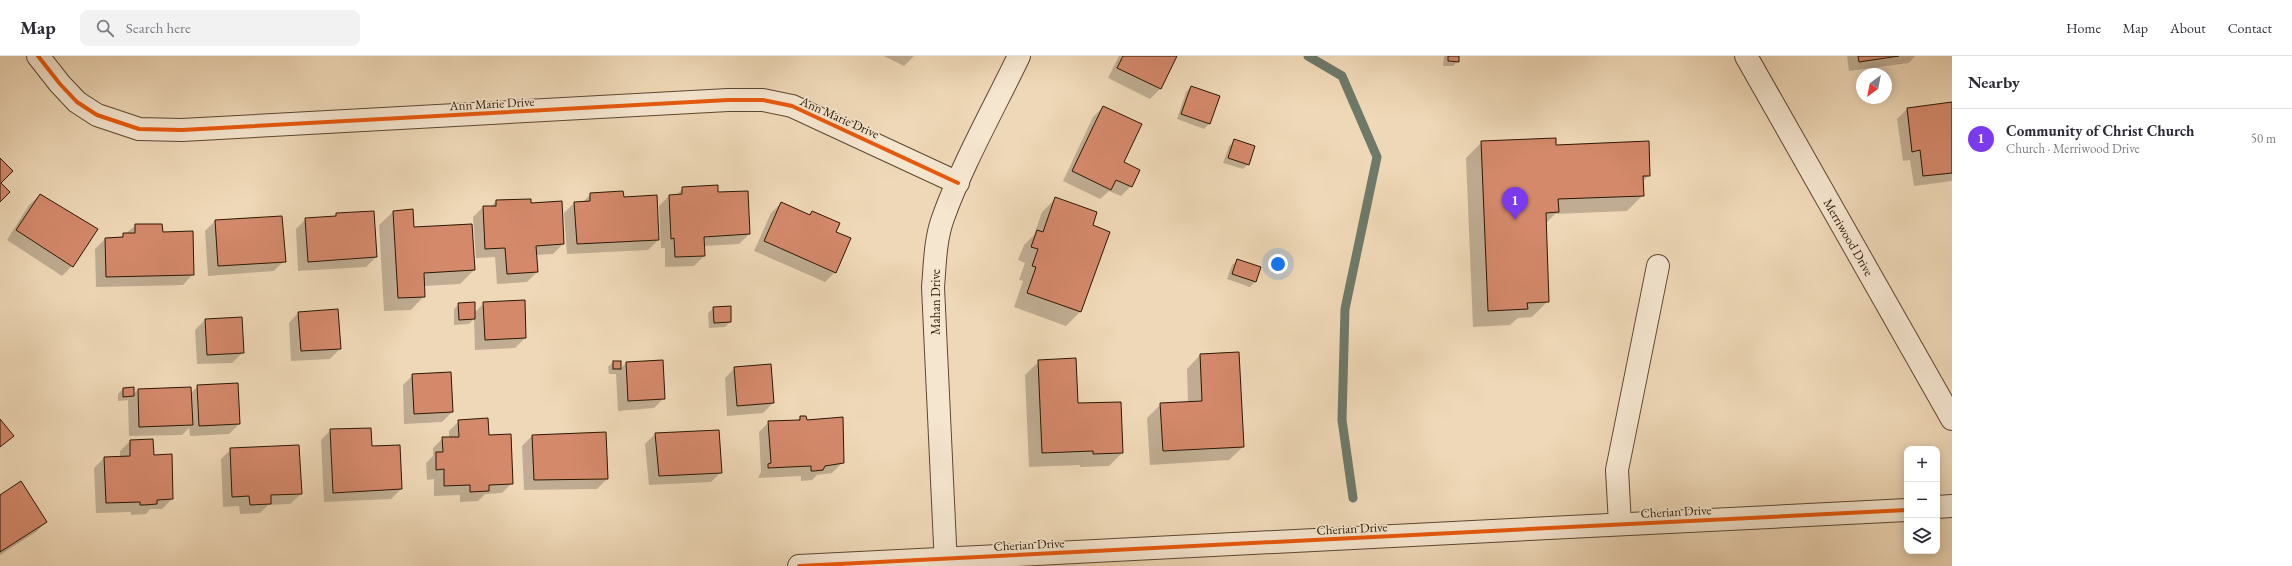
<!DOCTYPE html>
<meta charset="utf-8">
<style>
:root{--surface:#fff;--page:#f2f2f3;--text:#2b2b33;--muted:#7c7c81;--line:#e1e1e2;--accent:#7c3aed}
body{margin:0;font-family:"EB Garamond",serif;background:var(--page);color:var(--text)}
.controls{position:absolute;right:12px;bottom:12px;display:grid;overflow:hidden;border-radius:8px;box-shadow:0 2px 10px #0003}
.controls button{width:36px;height:36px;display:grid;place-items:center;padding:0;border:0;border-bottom:1px solid var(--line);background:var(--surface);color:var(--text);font:20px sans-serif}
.compass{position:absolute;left:1856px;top:12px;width:36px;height:36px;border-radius:50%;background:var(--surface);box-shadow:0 2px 10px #0003;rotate:212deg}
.you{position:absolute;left:1278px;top:208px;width:14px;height:14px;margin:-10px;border:3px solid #fff;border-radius:50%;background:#1a73e8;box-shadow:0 0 0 6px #1a73e833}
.badge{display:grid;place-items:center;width:26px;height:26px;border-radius:50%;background:var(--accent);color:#fff;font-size:13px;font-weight:700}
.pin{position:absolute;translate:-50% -33px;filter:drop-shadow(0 1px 2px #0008)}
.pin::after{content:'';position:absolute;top:21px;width:14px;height:12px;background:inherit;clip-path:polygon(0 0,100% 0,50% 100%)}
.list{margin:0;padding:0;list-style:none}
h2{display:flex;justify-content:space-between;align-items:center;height:52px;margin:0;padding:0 16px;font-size:17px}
h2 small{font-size:13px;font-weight:400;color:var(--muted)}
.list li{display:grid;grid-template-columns:26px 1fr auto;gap:12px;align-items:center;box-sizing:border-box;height:60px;padding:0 16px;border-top:1px solid var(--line)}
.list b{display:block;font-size:15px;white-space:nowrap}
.list p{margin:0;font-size:13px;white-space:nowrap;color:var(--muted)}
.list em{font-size:13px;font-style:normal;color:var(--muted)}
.icon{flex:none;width:22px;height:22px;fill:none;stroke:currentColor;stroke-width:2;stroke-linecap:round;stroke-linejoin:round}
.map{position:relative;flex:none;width:1952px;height:510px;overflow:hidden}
header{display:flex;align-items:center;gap:24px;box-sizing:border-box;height:56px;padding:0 20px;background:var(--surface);border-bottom:1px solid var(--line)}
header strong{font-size:19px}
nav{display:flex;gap:22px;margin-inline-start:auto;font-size:14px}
.search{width:280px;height:36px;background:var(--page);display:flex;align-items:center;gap:10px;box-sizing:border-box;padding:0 14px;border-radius:8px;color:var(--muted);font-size:15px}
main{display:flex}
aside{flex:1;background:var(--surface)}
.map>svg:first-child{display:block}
.shadow{fill:#0003}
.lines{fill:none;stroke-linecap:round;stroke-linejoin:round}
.stream{stroke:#6e7969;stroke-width:9}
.building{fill:#d4896b;stroke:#2b1702}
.minor-casing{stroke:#5c472f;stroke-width:24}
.minor{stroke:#f5e6d0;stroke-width:22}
.cycleway-casing{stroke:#f5e6d0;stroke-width:6}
.cycleway{stroke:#e8590c;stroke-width:4}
.labels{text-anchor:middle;stroke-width:3.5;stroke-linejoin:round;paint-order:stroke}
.street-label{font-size:13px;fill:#2b1702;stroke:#f5e6d0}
</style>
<header>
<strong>Map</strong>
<div class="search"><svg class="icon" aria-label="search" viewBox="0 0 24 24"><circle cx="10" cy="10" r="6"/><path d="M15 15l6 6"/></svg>Search here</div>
<nav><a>Home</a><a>Map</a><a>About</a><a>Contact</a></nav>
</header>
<main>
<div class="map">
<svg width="1952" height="510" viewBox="0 0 1952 510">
<rect width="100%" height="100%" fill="#efd8b7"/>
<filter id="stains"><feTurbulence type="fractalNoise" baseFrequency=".005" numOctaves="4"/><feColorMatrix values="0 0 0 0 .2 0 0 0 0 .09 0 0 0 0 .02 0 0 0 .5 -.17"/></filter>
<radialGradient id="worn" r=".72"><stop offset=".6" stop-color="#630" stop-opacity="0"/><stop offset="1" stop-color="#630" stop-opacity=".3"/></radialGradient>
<g class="shadow">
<path d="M884,0H914L904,10Z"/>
<path d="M1119,0H1176L1160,33L1150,43L1108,22Z"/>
<path d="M1444,0H1458V5L1453,10H1443Z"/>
<path d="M1847,0H1915L1909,7L1849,15Z"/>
<path d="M1191,31L1209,68L1204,73L1177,63L1186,36Z"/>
<path d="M1952,47V125L1914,130L1910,104L1903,105L1897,63L1907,53Z"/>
<path d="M1103,51L1131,130L1121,140L1109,135L1100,143L1063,125L1093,61Z"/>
<path d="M1234,85L1248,108L1243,113L1223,107L1229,90Z"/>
<path d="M1482,86L1555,90L1649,119L1642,126L1643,139L1627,155L1555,158L1545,168L1548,245L1532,261L1518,262L1510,269L1473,271L1466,102Z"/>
<path d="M684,132L717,137L749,178L739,188L703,190L704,200L694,210L665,211V192H661L659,150L669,140L676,139Z"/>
<path d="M591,138L623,142L658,184L648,194L567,198L564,157L575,146H583Z"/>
<path d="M40,139L96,173L72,210L62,220L7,184L29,149Z"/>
<path d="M1056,142L1091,170L1108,176L1080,256L1066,270L1014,251L1023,225L1019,224L1025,207L1018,204L1024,189L1034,179L1042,156Z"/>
<path d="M496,145L530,148L563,188L553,198L536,199L537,216L527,226L497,228L495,201L476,202L473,161L483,151H491Z"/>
<path d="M781,147L809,159L812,156L834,177L835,216L825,226L754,195L771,157Z"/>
<path d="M393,156L413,172L471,169L474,214L460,228L424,230V240L411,254L384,255L379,169Z"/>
<path d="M337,158L376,201L366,211L298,215L296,173L306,163L334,161Z"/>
<path d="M215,165L284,205L274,215L208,220L205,175Z"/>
<path d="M136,169L162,177L193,218L183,229L96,231L95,193L105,183L120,182Z"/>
<path d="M1238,204L1260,212L1255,226L1250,231L1227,223L1232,209Z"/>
<path d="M484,247L525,282L515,292L475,294L474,263L469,268L454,269V253L459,248L474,257Z"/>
<path d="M714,252L730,266L725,271L709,272L708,257Z"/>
<path d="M299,256L340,293L330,303L291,305L289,267Z"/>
<path d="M205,264L242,297L232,307L197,308L195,274Z"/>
<path d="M1200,299L1243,391L1229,404L1150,409L1147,362L1161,348L1188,347L1187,313Z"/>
<path d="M662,305L664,342L654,352L618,355L616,318H609L608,311L613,306L620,313L626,307Z"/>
<path d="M1039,305L1122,397L1109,410L1080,411V409L1029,411L1025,319Z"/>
<path d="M735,312L773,347L763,357L727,360L725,322Z"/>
<path d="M413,319L452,356L442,366L404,368L403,329Z"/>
<path d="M198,330L239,368L229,378L190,380L189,372L182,379L129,380L128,344L118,345V338L123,333L133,338L138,334L191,337Z"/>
<path d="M800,361L806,365L842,407L832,417L817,419L812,424L801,425V420L758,422L761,416L759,376L769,366L797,365Z"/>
<path d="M459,365L488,380L512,427L502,437L485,438L478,445L460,446V439L434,440V423L427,424L426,407L433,400V392L443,382H449V375Z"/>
<path d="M331,374L371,391L401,433L391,443L324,446L321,384Z"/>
<path d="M605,377L607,423L597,433L524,434L522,390L532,380Z"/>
<path d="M655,378L721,416L711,426L649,429L645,388Z"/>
<path d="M152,384L153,400L172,443L162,453H150L146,458L131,459V456L96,457L94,412L104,402L120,401V395L130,385Z"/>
<path d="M231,393L301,438L290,448L268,449L260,457L240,458L239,450L223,451L221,403Z"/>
<path d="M0,440L46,466L36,476L0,499Z"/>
</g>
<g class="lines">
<path class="stream" d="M1308,0L1342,20L1377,101L1345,253L1342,364L1353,442"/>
</g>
<g class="building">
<path d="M1123,0H1177L1161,33L1117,12Z"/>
<path d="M1448,0H1459V6L1448,5Z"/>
<path d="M1858,0H1899L1859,6Z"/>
<path d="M1191,30L1220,40L1210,68L1181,58Z"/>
<path d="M1952,46V117L1923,120L1920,94L1912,96L1907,52Z"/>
<path d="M1103,50L1142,68L1124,106L1140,114L1132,131L1116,124L1111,134L1072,115Z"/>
<path d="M1556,82V89L1649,85L1650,120H1643L1644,140L1558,143L1559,156L1546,157L1549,246L1527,247L1528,253L1488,255L1481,85Z"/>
<path d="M1234,83L1255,90L1249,109L1228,102Z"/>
<path d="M0,102L13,115L1,127L10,136L0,146Z"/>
<path d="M718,129V136L748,135L750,178L704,181L705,200L675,201L674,182L671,183L669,139L682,138V131Z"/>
<path d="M623,135L624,141L657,139L659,184L577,188L574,146L590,145V137Z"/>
<path d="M40,138L98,173L73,211L16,174Z"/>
<path d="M1055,141L1097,156L1093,169L1110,176L1081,256L1027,237L1036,211L1032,210L1038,193L1031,191L1037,174L1043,176Z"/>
<path d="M531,143V147L562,145L564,188L536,190L538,216L507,218L505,192L485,193L483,150H496V144Z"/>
<path d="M781,146L810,159L812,155L840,167L836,176L851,182L836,217L764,185Z"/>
<path d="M413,153L414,171L472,168L475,214L424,217L425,241L398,242L393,155Z"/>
<path d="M374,155L377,201L308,206L305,162L336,160V157Z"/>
<path d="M282,160L286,206L218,210L215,164Z"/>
<path d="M135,168H162L163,176L193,175L194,219L106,221L105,182L123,181V177H135Z"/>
<path d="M1237,203L1261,211L1256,226L1232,218Z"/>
<path d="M525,244L526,282L485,284L483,246Z"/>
<path d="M475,246V263L459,264L458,247Z"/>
<path d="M731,250V266L714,267L713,251Z"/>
<path d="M338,253L341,293L301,295L298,256Z"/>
<path d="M242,261L244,297L207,299L205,263Z"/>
<path d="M1239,296L1244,391L1163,395L1160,347L1202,345L1200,298Z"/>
<path d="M1076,302L1078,347L1121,346L1123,397L1093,398V395L1042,397L1038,304Z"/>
<path d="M663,304L665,343L628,345L626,306Z"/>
<rect x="613" y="305" width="8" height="8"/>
<path d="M771,308L774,347L737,350L734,311Z"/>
<path d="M451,316L453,356L414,358L412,318Z"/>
<path d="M238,327L240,368L199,370L197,329Z"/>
<path d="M134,331V340L123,341V332Z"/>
<path d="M191,331L193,369L139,371L138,333Z"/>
<path d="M800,360H806L807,364L843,361L844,407L825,410L823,414L814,415H811V410L768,412V408L771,407L768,365L800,364Z"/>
<path d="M488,362L489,379L511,378L513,428L489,429V435L470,436V429L444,430V413L436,414V396H443L442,381H459L458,364Z"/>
<path d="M0,363L14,380L0,391Z"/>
<path d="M371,372L372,390L400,389L402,433L333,437L330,373Z"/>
<path d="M719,374L722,417L659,420L655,377Z"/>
<path d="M606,376L608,423L534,424L532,379Z"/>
<path d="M153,383L154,399L172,398L173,443L157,444V448L144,449H140V446L106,447L104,401L130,400V384Z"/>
<path d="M299,389L302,438L271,439V448L250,449L249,440L232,441L230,392Z"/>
<path d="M21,425L47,466L0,496V439Z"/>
</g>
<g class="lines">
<defs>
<g id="minor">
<path d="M38,0L60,28L77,46L97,59L139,73L182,74L728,44H763L792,50L958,127"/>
<path d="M1746,0L1952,363"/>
<path d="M1937,451L1952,450"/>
<path d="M1620,468L1617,414L1658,210"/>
<path d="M799,510L1907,454"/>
<path d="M946,510L933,231C935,208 935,184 943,162C962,109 994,52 1019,0"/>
</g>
</defs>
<use href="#minor" class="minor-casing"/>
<use href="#minor" class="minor"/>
<defs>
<g id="cycleway">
<path d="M38,0L60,28L77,46L97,59L139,73L182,74L728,44H763L792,50L958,127"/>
<path d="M799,510L1907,454"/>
</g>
</defs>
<use href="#cycleway" class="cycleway-casing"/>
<use href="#cycleway" class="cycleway"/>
</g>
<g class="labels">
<g class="street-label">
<text transform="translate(492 47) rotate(-3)" y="5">Ann Marie Drive</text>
<text transform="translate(840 61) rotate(24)" y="5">Ann Marie Drive</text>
<text transform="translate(1849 181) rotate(60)" y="5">Merriwood Drive</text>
<text transform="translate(935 246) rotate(-90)" y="5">Mahan Drive</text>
<text transform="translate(1676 455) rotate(-3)" y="5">Cherian Drive</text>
<text transform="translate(1352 472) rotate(-3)" y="5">Cherian Drive</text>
<text transform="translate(1029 488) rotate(-3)" y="5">Cherian Drive</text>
</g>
</g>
<rect width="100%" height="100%" filter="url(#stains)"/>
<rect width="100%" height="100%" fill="url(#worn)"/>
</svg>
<div class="controls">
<button>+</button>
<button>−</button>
<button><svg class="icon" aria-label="layers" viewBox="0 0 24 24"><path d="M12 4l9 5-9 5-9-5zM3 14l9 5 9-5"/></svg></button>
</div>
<svg class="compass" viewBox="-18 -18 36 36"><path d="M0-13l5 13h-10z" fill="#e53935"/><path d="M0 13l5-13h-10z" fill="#7c7c81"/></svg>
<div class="you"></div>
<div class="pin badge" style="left:1515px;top:164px">1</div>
</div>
<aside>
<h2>Nearby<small></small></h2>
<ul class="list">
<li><span class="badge">1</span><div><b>Community of Christ Church</b><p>Church · Merriwood Drive</p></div><em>50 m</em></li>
</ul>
</aside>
</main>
